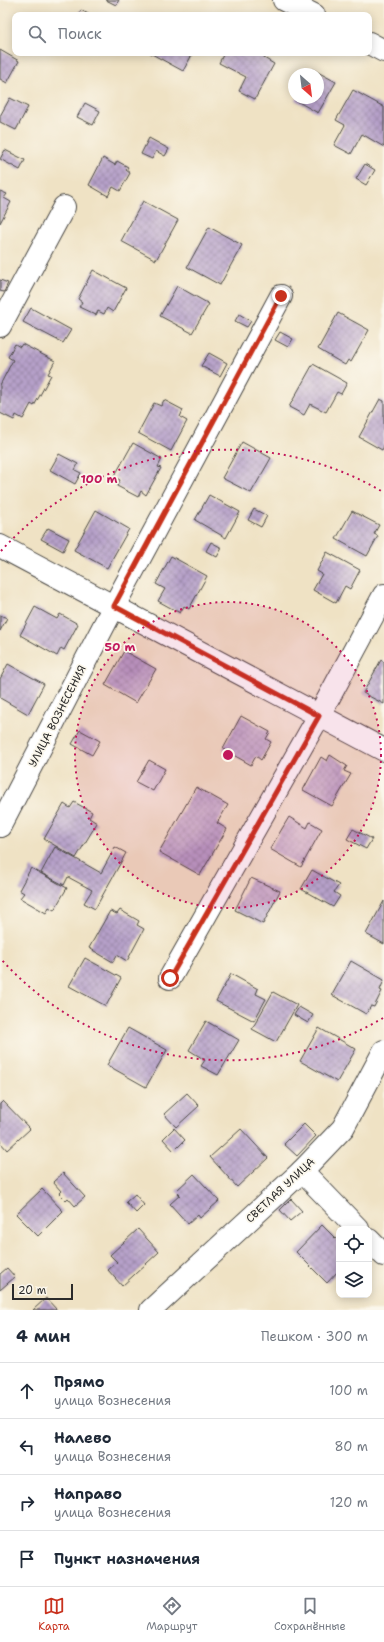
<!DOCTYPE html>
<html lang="ru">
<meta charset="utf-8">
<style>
:root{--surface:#fff;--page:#f2f2f3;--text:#1f2937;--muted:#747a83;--line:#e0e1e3;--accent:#c8321e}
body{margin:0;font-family:"Shantell Sans",sans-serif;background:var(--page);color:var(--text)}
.controls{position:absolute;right:12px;bottom:12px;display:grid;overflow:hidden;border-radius:8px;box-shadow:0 2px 10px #0003}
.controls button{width:36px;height:36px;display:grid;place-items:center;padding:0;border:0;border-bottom:1px solid var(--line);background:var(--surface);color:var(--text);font:20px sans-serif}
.compass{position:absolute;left:288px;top:68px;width:36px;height:36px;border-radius:50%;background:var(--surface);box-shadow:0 2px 10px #0003;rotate:152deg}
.scale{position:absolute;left:12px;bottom:10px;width:61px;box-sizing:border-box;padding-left:4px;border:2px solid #2b2b2b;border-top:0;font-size:11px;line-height:14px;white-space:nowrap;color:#2b2b2b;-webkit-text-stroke:3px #fbf7ec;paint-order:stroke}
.stop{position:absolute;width:12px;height:12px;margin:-9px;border:3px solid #c8321e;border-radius:50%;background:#fff}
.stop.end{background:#c8321e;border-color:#fff;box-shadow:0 1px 4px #0008}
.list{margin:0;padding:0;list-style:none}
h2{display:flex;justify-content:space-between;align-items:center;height:52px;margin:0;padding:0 16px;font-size:17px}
h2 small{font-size:13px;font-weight:400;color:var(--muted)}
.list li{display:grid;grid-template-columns:26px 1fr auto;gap:12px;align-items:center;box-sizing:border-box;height:56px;padding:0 16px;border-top:1px solid var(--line)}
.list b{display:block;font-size:15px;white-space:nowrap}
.list p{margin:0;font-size:13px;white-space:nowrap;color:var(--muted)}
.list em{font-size:13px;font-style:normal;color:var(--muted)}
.icon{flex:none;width:22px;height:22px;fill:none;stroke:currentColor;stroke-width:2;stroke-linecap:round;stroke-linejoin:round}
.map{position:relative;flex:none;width:384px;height:1310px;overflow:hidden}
.search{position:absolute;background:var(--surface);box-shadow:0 2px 10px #0003;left:12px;right:12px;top:12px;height:44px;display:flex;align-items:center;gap:10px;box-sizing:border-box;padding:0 14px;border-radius:8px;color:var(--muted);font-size:15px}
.sheet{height:276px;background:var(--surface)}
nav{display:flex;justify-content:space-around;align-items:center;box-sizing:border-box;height:56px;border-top:1px solid var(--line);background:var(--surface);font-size:11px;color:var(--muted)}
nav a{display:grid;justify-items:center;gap:2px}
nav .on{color:var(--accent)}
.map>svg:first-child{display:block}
.building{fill:url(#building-cross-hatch)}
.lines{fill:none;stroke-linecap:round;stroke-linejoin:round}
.minor-casing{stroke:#484642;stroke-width:24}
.minor{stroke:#fff;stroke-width:22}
.route{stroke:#c8321e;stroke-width:5}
.ring{fill:none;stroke:#c2185b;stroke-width:2;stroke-dasharray:2 4}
.labels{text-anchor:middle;stroke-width:3.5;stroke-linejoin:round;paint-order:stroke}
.street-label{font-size:11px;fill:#2b2b2b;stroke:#fbf7ec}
.centre{fill:#c2185b;stroke:#fbf7ec;stroke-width:2}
.ring-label{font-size:12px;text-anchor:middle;font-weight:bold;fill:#c2185b;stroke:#fbf7ec;stroke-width:3.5;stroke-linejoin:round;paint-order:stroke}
</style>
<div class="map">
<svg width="384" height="1310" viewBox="0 0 384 1310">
<defs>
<pattern id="building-cross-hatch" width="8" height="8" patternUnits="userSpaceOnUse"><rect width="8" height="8" fill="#b6a0c9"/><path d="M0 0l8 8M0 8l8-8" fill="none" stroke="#9483a3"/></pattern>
</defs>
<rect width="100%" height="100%" fill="#fbf7ec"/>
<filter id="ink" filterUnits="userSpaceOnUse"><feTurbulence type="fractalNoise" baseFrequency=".025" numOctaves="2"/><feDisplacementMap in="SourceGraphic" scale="8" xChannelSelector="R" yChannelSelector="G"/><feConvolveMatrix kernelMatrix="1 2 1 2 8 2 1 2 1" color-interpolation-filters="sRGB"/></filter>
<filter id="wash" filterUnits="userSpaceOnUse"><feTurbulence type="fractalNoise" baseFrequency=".012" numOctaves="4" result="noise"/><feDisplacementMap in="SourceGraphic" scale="16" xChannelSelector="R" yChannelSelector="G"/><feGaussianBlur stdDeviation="0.9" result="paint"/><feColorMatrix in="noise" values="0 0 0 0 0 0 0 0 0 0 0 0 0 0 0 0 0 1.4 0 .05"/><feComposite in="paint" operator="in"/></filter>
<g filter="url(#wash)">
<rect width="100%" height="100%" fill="#efe2c4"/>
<g id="blocks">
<g class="building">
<path d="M106,0H119L116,5Z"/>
<path d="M81,10L90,15H78Z"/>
<path d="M0,50L19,61L7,83L0,79Z"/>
<path d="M150,53H193L183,71Z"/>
<path d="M224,53H267L264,58L274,64L255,99L239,91L246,77L219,63Z"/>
<path d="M312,69L336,82L318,113L295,100L296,98H318V74H309Z"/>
<path d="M353,90L384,107V147L362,134L351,154L334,145L345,125L336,120Z"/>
<path d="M10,98L28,107L16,130L0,122V116Z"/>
<path d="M85,103L100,111L93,125L77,117Z"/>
<path d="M149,138L169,149L165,156L156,151L152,159L141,154Z"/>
<path d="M5,150L25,160L20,170L0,159Z"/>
<path d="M103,158L115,165L117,161L128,167L126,170L130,173L120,191L113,187L108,196L89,185Z"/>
<path d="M365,164L375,170L366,185L356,179Z"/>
<path d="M0,191L7,194L4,198L11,202L0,223Z"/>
<path d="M143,201L178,220L156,260L121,241Z"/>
<path d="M209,227L242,245L220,285L187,267Z"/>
<path d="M93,270L126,288L113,312L107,308L104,314L98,311L96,315L79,307L82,302L78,299Z"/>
<path d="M0,280L8,283L4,292L0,291Z"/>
<path d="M177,286L209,304L192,333L160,316Z"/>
<path d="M31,308L71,330L63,343L23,322Z"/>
<path d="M338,313L369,330L351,362L348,360L345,365L318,349Z"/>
<path d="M239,314L251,321L247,327L235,321Z"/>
<path d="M280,332L293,339L288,347L275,340Z"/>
<path d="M15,344L20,347L22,344L55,361L48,374L51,375L34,406L31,404L23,419L16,415L14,420L0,413V385L13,360L8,357Z"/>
<path d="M209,353L227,363L220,376L201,366Z"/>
<path d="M313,364L347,383L341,394L337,392L326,412L310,404L304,415L289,407Z"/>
<path d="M380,399L384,401V446L382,450L359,437Z"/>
<path d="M164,400L183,410L180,417L187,421L171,451L138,433L154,403L161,406Z"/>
<path d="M242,442L271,458L251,493L222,478Z"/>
<path d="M133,443L162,459L158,467L161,468L146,495L141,491L138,497L117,486L120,480L114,477Z"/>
<path d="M59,454L78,464L75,470L81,473L75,484L50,470Z"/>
<path d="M209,495L240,512L226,538L195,520Z"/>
<path d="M254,509L267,516L261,527L248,520Z"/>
<path d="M96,510L129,529L107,568L74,550Z"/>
<path d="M352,511L379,525L374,534L378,536L367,556L336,539Z"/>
<path d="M48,528L69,539L63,551L41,539Z"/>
<path d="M211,542L222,548L217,557L206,551Z"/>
<path d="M327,552L360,570L350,589L345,586L336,603L313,590L322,574L317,571Z"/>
<path d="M171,556L207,576L189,609L184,606L180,613L158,601L165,589L156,584Z"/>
<path d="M35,607L57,619L60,614L78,624L64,650L61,648L57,656L20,635Z"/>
<path d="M0,615L7,618L0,631Z"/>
<path d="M124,651L156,669L136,703L105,685Z"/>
<path d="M381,660L384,662V704L363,693Z"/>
<path d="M8,664L44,684L28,714L0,698V679Z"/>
<path d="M241,716L270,732L266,739L271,742L261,760L256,756L251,765L223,749Z"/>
<path d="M80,730L100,741L92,755L72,744Z"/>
<path d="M330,755L347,766L344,771L351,774L332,806L303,790L321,757L327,761Z"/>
<path d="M149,760L165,769L153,791L136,782Z"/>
<path d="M196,787L228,805L217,823L227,829L200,875L159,852Z"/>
<path d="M74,802L92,812L89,818L97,823L76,858L44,839L64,804L70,808Z"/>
<path d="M289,817L307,828L310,822L322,829L301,867L270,849Z"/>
<path d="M353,829L372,839L366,849L347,839Z"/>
<path d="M55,847L101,873L115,847L126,853L95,909L84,903L92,890L68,877L64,885L41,873Z"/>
<path d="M31,868L67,888L54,910L49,907L46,913L20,898L24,893L19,890Z"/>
<path d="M312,870L339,885L334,892L340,896L333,907L301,889Z"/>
<path d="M251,878L280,891L263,924L235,910Z"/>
<path d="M384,901V944L366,934Z"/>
<path d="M120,910L139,921L137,925L144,929L127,961L117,955L113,962L89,948L110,911L117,914Z"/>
<path d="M85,958L121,978L106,1006L69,986Z"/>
<path d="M351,961L384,980L380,990L382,991L374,1007L371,1006L366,1014L332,995Z"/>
<path d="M231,974L258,989L256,994L266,999L254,1021L216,1001Z"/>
<path d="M273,992L297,1005L276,1042L252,1029Z"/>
<path d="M299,1007L313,1015L308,1023L294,1015Z"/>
<path d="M206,1021L239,1040L218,1075L201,1066L205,1060L189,1050Z"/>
<path d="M128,1028L167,1050L146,1087L107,1065Z"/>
<path d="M319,1028L356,1049L337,1082L300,1061Z"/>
<path d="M187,1093L199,1106L176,1127L164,1114Z"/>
<path d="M3,1101L30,1129L7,1150L0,1142V1104Z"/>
<path d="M304,1124L316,1136L297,1156L284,1144Z"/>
<path d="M174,1128L185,1140L174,1151L163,1139Z"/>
<path d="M241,1129L268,1158L237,1187L210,1157Z"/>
<path d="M63,1173L85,1197L75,1206L68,1198L66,1200L59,1193L61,1191L53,1182Z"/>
<path d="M194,1174L219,1201L200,1218L198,1215L188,1224L170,1204L180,1195L176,1191Z"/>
<path d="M42,1189L63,1211L38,1236L16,1214Z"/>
<path d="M135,1194L144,1205L136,1213L126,1202Z"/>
<path d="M291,1199L302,1211L290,1221L280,1210Z"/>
<path d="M322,1225L339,1242V1270L327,1283L296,1252Z"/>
<path d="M138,1229L159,1252L122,1286L108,1270L117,1262L110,1255Z"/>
<path d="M7,1268L15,1277L0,1290V1274Z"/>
<path d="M46,1298L57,1310H33Z"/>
</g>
</g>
</g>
<g filter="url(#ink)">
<use href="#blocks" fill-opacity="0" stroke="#484642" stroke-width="1"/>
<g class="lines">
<defs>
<g id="minor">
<path d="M284,0L314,15"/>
<path d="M369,43L384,51"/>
<path d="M0,326L64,207"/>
<path d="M0,546L384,750"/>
<path d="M0,826L114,606L281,296"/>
<path d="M170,978L319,716L384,595"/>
<path d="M302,1171L358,1229"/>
<path d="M369,1240L384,1255"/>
<path d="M151,1310L302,1171L343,1128L384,1051"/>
</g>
</defs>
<use href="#minor" class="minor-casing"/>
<use href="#minor" class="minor"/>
</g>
</g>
<g class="lines" filter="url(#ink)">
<path class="route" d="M170,978L319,716L114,606L281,296"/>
</g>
<circle cx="228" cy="755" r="153" fill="#c2185b" fill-opacity=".12"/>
<g class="ring">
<circle cx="228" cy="755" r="153"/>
<path d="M383 1018A305 305 0 0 1 1 959M1 551A305 305 0 0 1 383 492"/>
</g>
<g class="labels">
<g class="street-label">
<text transform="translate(57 716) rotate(-63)" y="4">УЛИЦА ВОЗНЕСЕНИЯ</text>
<text transform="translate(280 1190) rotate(-43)" y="4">СВЕТЛАЯ УЛИЦА</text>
</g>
</g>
<circle cx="228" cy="755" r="6" class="centre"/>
<g class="ring-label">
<text x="99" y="483">100 m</text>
<text x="120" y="651">50 m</text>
</g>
</svg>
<div class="controls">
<button><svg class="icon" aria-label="locate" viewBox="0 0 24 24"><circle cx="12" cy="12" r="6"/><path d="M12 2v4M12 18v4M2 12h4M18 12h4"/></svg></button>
<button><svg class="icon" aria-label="layers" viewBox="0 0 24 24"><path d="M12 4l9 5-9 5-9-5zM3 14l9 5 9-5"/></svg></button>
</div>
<svg class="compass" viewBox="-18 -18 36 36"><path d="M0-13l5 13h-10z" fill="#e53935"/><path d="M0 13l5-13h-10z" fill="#747a83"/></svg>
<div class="scale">20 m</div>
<div class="stop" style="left:170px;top:978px"></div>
<div class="stop end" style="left:281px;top:296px"></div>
<div class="search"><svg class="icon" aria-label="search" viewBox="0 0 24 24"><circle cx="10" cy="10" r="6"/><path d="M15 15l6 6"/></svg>Поиск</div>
</div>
<section class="sheet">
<h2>4 мин<small>Пешком · 300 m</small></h2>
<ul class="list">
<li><svg class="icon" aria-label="ahead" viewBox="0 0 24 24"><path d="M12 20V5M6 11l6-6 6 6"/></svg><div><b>Прямо</b><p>улица Вознесения</p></div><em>100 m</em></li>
<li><svg class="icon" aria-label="left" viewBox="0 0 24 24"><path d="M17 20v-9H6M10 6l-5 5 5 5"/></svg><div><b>Налево</b><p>улица Вознесения</p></div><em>80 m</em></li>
<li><svg class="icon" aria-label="right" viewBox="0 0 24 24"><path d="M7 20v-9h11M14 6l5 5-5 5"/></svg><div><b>Направо</b><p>улица Вознесения</p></div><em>120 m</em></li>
<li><svg class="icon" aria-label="arrive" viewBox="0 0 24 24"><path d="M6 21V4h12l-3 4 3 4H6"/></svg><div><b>Пункт назначения</b></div></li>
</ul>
</section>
<nav>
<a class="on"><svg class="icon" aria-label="map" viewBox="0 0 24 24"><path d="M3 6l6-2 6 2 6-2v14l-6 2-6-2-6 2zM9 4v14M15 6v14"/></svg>Карта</a>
<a><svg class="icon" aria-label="directions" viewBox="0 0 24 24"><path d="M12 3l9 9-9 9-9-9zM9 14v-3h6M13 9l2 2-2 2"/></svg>Маршрут</a>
<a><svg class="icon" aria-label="saved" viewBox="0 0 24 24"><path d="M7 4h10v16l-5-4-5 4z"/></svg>Сохранённые</a>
</nav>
